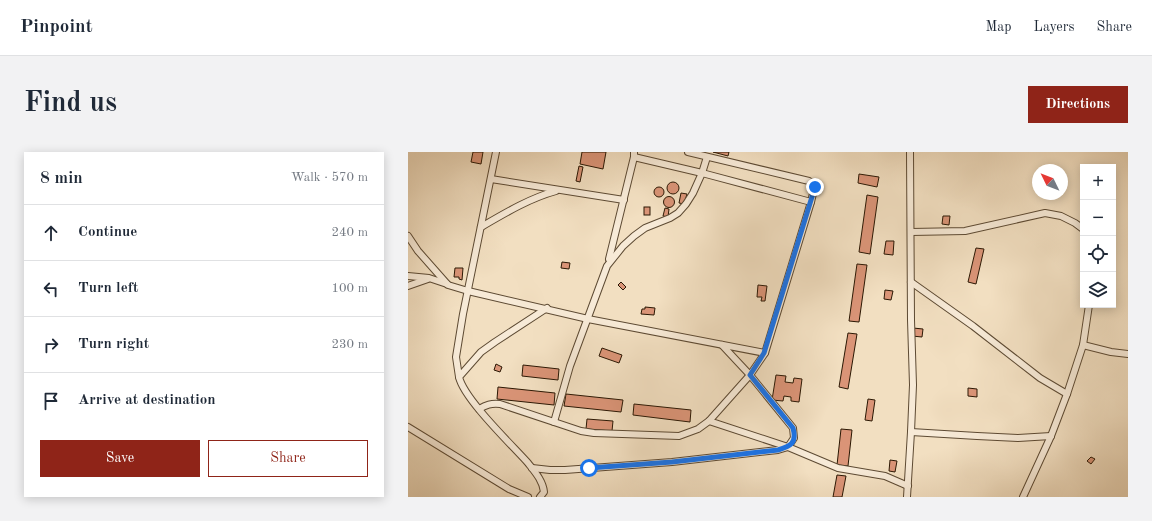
<!DOCTYPE html>
<meta charset="utf-8">
<style>
:root{--surface:#fff;--page:#f2f2f3;--text:#1f2937;--muted:#747a83;--line:#e0e1e3;--accent:#8f2418}
body{margin:0;font-family:"Old Standard TT",serif;background:var(--page);color:var(--text)}
.controls{position:absolute;right:12px;top:12px;display:grid;overflow:hidden;border-radius:0px;box-shadow:0 2px 10px #0003}
.controls button{width:36px;height:36px;display:grid;place-items:center;padding:0;border:0;border-bottom:1px solid var(--line);background:var(--surface);color:var(--text);font:20px sans-serif}
.compass{position:absolute;left:624px;top:12px;width:36px;height:36px;border-radius:50%;background:var(--surface);box-shadow:0 2px 10px #0003;rotate:313deg}
.stop{position:absolute;width:12px;height:12px;margin:-9px;border:3px solid #1a73e8;border-radius:50%;background:#fff}
.stop.end{background:#1a73e8;border-color:#fff;box-shadow:0 1px 4px #0008}
.list{margin:0;padding:0;list-style:none}
h2{display:flex;justify-content:space-between;align-items:center;height:52px;margin:0;padding:0 16px;font-size:17px}
h2 small{font-size:13px;font-weight:400;color:var(--muted)}
.list li{display:grid;grid-template-columns:26px 1fr auto;gap:12px;align-items:center;box-sizing:border-box;height:56px;padding:0 16px;border-top:1px solid var(--line)}
.list b{display:block;font-size:15px;white-space:nowrap}
.list em{font-size:13px;font-style:normal;color:var(--muted)}
.actions{display:flex;gap:8px;padding:12px 16px}
.actions a{flex:1;padding:9px 0;border:1px solid var(--accent);border-radius:0px;text-align:center;font-size:14px;color:var(--accent)}
.actions .main{background:var(--accent);color:#fff}
.icon{flex:none;width:22px;height:22px;fill:none;stroke:currentColor;stroke-width:2;stroke-linecap:round;stroke-linejoin:round}
.map{position:relative;flex:none;width:720px;height:345px;overflow:hidden;border-radius:0px}
header{display:flex;align-items:center;gap:24px;box-sizing:border-box;height:56px;padding:0 20px;background:var(--surface);border-bottom:1px solid var(--line)}
header strong{font-size:19px}
nav{display:flex;gap:22px;margin-inline-start:auto;font-size:14px}
.intro{display:flex;align-items:center;justify-content:space-between;box-sizing:border-box;height:96px;padding:0 24px}
h1{margin:0;font-size:28px}
.button{padding:10px 18px;border-radius:0px;background:var(--accent);color:#fff;font-size:14px;font-weight:700}
main{display:flex;gap:24px;padding:0 24px}
aside{flex:1;background:var(--surface);border-radius:0px;box-shadow:0 2px 10px #0003}
.map>svg:first-child{display:block}
.building{fill:#da9477;stroke:#2b1804}
.lines{fill:none;stroke-linecap:round;stroke-linejoin:round}
.minor-casing{stroke:#5d4a33;stroke-width:8}
.minor{stroke:#f7ead7;stroke-width:6}
.route{stroke:#1a73e8;stroke-width:5}
</style>
<header>
<strong>Pinpoint</strong>
<nav><a>Map</a><a>Layers</a><a>Share</a></nav>
</header>
<div class="intro"><h1>Find us</h1><a class="button">Directions</a></div>
<main>
<aside>
<h2>8 min<small>Walk · 570 m</small></h2>
<ul class="list">
<li><svg class="icon" aria-label="ahead" viewBox="0 0 24 24"><path d="M12 20V5M6 11l6-6 6 6"/></svg><div><b>Continue</b></div><em>240 m</em></li>
<li><svg class="icon" aria-label="left" viewBox="0 0 24 24"><path d="M17 20v-9H6M10 6l-5 5 5 5"/></svg><div><b>Turn left</b></div><em>100 m</em></li>
<li><svg class="icon" aria-label="right" viewBox="0 0 24 24"><path d="M7 20v-9h11M14 6l5 5-5 5"/></svg><div><b>Turn right</b></div><em>230 m</em></li>
<li><svg class="icon" aria-label="arrive" viewBox="0 0 24 24"><path d="M6 21V4h12l-3 4 3 4H6"/></svg><div><b>Arrive at destination</b></div></li>
</ul>
<div class="actions"><a class="main">Save</a><a>Share</a></div>
</aside>
<div class="map">
<svg width="720" height="345" viewBox="0 0 720 345">
<rect width="100%" height="100%" fill="#f2dfc1"/>
<filter id="stains"><feTurbulence type="fractalNoise" baseFrequency=".005" numOctaves="4"/><feColorMatrix values="0 0 0 0 .2 0 0 0 0 .09 0 0 0 0 .02 0 0 0 .5 -.17"/></filter>
<radialGradient id="worn" r=".72"><stop offset=".6" stop-color="#630" stop-opacity="0"/><stop offset="1" stop-color="#630" stop-opacity=".3"/></radialGradient>
<g class="building">
<path d="M65,0H75L73,12L63,10Z"/>
<path d="M174,0H198L195,17L172,12Z"/>
<path d="M305,0H321L320,4Z"/>
<path d="M171,14L175,15L172,30L168,29Z"/>
<path d="M451,22L471,25L469,35L450,31Z"/>
<circle cx="265" cy="36" r="6"/>
<circle cx="251" cy="40" r="5"/>
<path d="M273,41L279,42L276,52L271,51Z"/>
<path d="M459,43L470,45L462,102L451,100Z"/>
<circle cx="261" cy="50" r="5.5"/>
<rect x="236" y="55" width="6" height="8"/>
<path d="M257,56L261,57L260,65L255,64Z"/>
<path d="M535,64H542L541,73L534,72Z"/>
<path d="M478,89H486L485,103L476,102Z"/>
<path d="M568,96L576,97L568,132L560,130Z"/>
<path d="M154,110L162,111L161,117L153,116Z"/>
<path d="M449,112L459,113L451,170L441,169Z"/>
<path d="M47,116H55L54,128L51,127V125H46Z"/>
<path d="M213,130L218,135L215,138L210,133Z"/>
<path d="M350,133L359,134L357,149H353L354,145H349Z"/>
<path d="M477,138L485,139L483,148L476,147Z"/>
<path d="M237,155L247,156L246,163L233,162L234,157H237Z"/>
<path d="M505,176L515,177L514,185L504,184Z"/>
<path d="M440,181L449,182L440,237L431,235Z"/>
<path d="M194,196L214,203L211,211L191,204Z"/>
<path d="M88,212L94,215L92,220L86,218Z"/>
<path d="M115,213L151,217L150,228L114,224Z"/>
<path d="M368,223L378,224L377,230L385,231L386,226L394,227L391,250L383,249V245L376,244L375,249L364,248Z"/>
<path d="M90,235L147,241L146,253L89,247Z"/>
<path d="M560,236L569,237V245L560,244Z"/>
<path d="M158,242L215,248L213,260L156,254Z"/>
<path d="M460,247L467,248L464,269L457,268Z"/>
<path d="M226,252L283,258L282,270L225,263Z"/>
<path d="M179,267L205,269L204,279L178,277Z"/>
<path d="M433,277L444,278L440,314L429,313Z"/>
<path d="M683,305L687,307L683,312L679,309Z"/>
<path d="M482,308L489,309L487,320L481,319Z"/>
<path d="M429,323L438,324L434,345H425Z"/>
</g>
<g class="lines">
<defs>
<g id="minor">
<path d="M226,5L294,21L403,50"/>
<path d="M83,27L216,48"/>
<path d="M73,75C97,61 122,46 148,39"/>
<path d="M503,80L557,79L637,61L653,64L667,71L675,77"/>
<path d="M0,84L10,99L40,133L60,139L180,167L357,201L403,50L407,33L401,29L280,0"/>
<path d="M201,107L226,5V0"/>
<path d="M0,124L21,126L39,132"/>
<path d="M503,130L565,174L632,226L659,242"/>
<path d="M0,134L20,127"/>
<path d="M675,193L703,200L720,202"/>
<path d="M51,225L48,205L55,162L88,0"/>
<path d="M71,257C78,253 83,251 92,252L173,279L186,281L271,284L290,277L301,269L342,223L357,201"/>
<path d="M301,269L380,295L430,316L477,324L500,334"/>
<path d="M146,270L162,214L199,114L215,94L226,84L237,76L262,66L270,61L278,52L285,41L294,21L299,5"/>
<path d="M0,275L101,337L120,345"/>
<path d="M503,280L569,284L610,286L643,284"/>
<path d="M124,316L142,318H157L264,310L370,298L380,295L386,286L385,276L342,223L314,193"/>
<path d="M132,345L136,340C135,329 127,320 120,311C103,292 56,247 51,225L73,200L87,190L139,156"/>
<path d="M499,345L503,280L505,233L503,168L502,0"/>
<path d="M615,345L643,284L659,242L675,193L681,153"/>
</g>
</defs>
<use href="#minor" class="minor-casing"/>
<use href="#minor" class="minor"/>
</g>
<g class="lines">
<path class="route" d="M181,316L264,310L370,298C383,294 389,291 385,276L342,223L356,201L407,35"/>
</g>
<rect width="100%" height="100%" filter="url(#stains)"/>
<rect width="100%" height="100%" fill="url(#worn)"/>
</svg>
<div class="controls">
<button>+</button>
<button>−</button>
<button><svg class="icon" aria-label="locate" viewBox="0 0 24 24"><circle cx="12" cy="12" r="6"/><path d="M12 2v4M12 18v4M2 12h4M18 12h4"/></svg></button>
<button><svg class="icon" aria-label="layers" viewBox="0 0 24 24"><path d="M12 4l9 5-9 5-9-5zM3 14l9 5 9-5"/></svg></button>
</div>
<svg class="compass" viewBox="-18 -18 36 36"><path d="M0-13l5 13h-10z" fill="#e53935"/><path d="M0 13l5-13h-10z" fill="#747a83"/></svg>
<div class="stop" style="left:181px;top:316px"></div>
<div class="stop end" style="left:407px;top:35px"></div>
</div>
</main>
